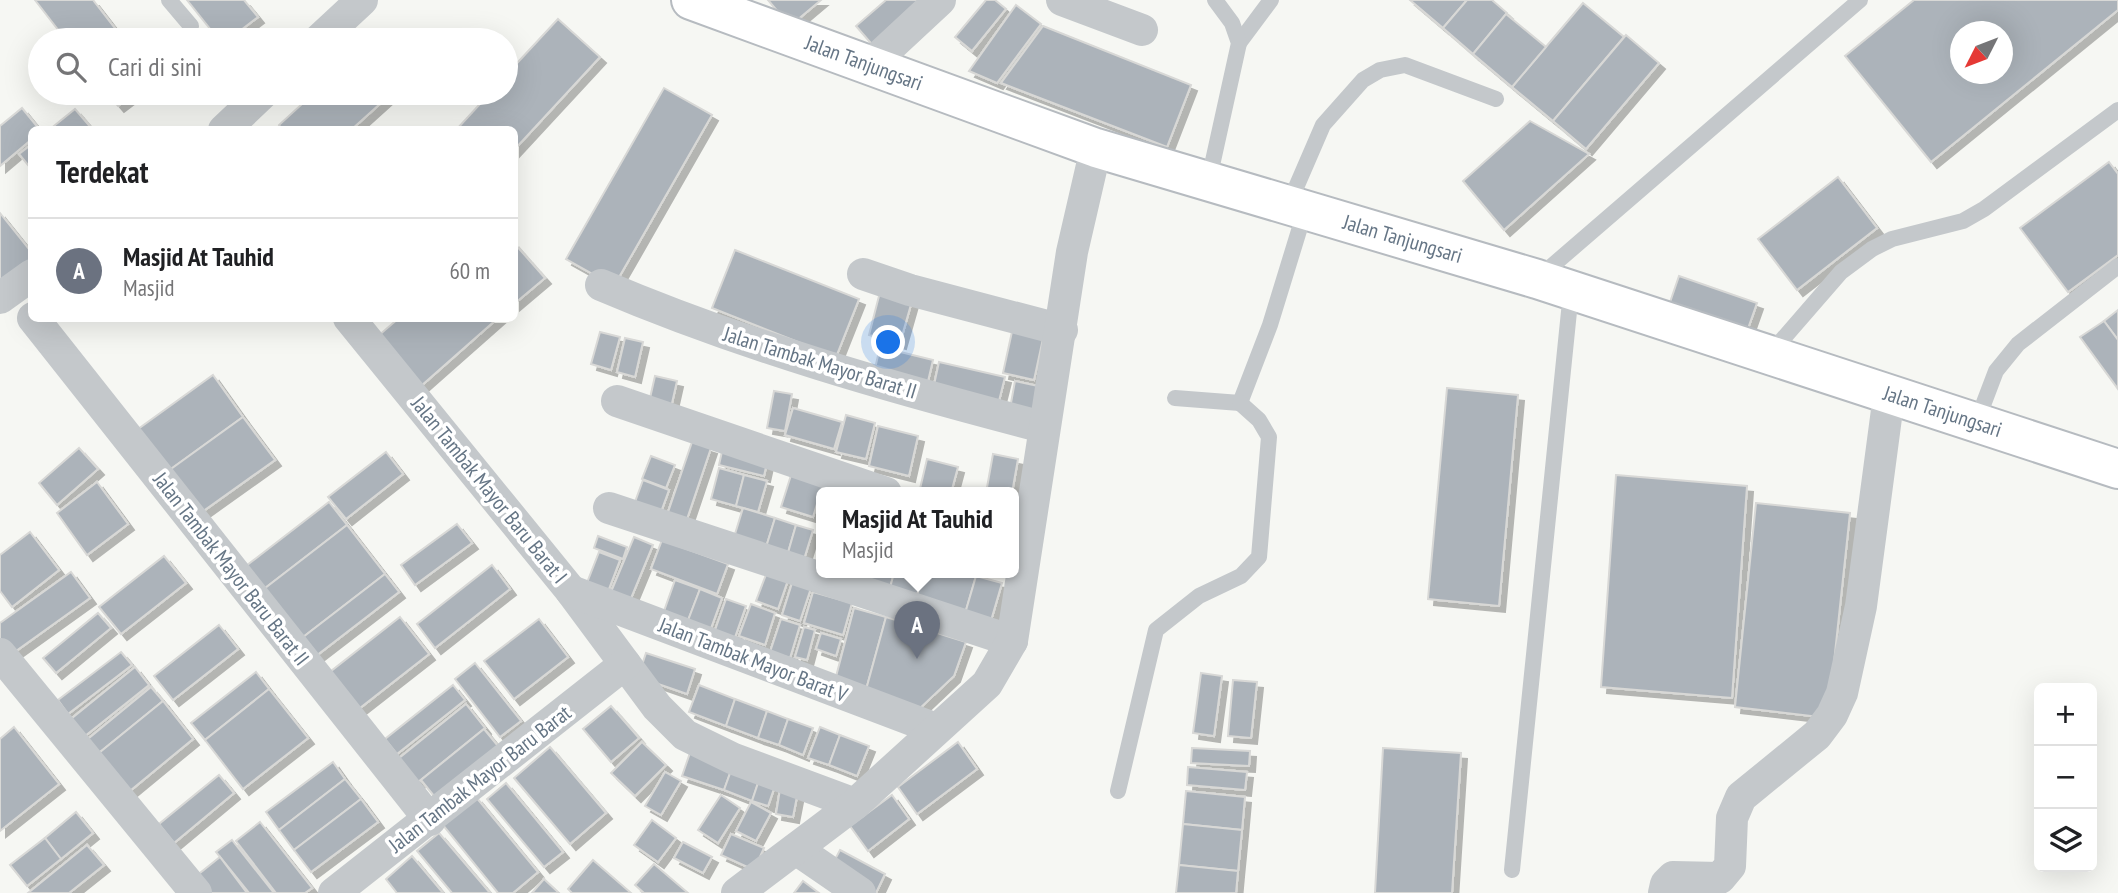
<!DOCTYPE html>
<html lang="id">
<meta charset="utf-8">
<style>
:root{--surface:#fff;--page:#f6f6f6;--text:#202124;--muted:#757577;--line:#e0e0e0;--accent:#e75b22}
body{margin:0;font-family:"PT Sans Narrow",sans-serif;background:var(--page);color:var(--text)}
.controls{position:absolute;right:21px;bottom:21px;display:grid;overflow:hidden;border-radius:10px;box-shadow:0 7px 28px #0002}
.controls button{width:63px;height:63px;display:grid;place-items:center;padding:0;border:0;border-bottom:2px solid var(--line);background:var(--surface);color:var(--text);font:35px sans-serif}
.compass{position:absolute;left:1950px;top:21px;width:63px;height:63px;border-radius:50%;background:var(--surface);box-shadow:0 7px 28px #0002;rotate:228deg}
.you{position:absolute;left:889px;top:343px;width:24px;height:24px;margin:-18px;border:5px solid #fff;border-radius:50%;background:#1a73e8;box-shadow:0 0 0 10px #1a73e833}
.badge{display:grid;place-items:center;width:46px;height:46px;border-radius:50%;background:var(--accent);color:#fff;font-size:23px;font-weight:700}
.pin{position:absolute;translate:-50% -58px;filter:drop-shadow(0 2px 4px #0008)}
.pin::after{content:'';position:absolute;top:37px;width:24px;height:21px;background:inherit;clip-path:polygon(0 0,100% 0,50% 100%)}
.popup{position:absolute;left:816px;top:487px;width:203px;height:91px;box-sizing:border-box;display:grid;place-content:center;border-radius:10px;background:var(--surface);filter:drop-shadow(0 2px 5px #0005);font-size:23px;white-space:nowrap;color:var(--muted)}
.popup b{font-size:26px;color:var(--text)}
.popup::after{content:'';position:absolute;left:50%;top:100%;margin-left:-14px;border:14px solid transparent;border-top-color:var(--surface)}
.list{margin:0;padding:0;list-style:none}
h2{display:flex;justify-content:space-between;align-items:center;height:91px;margin:0;padding:0 28px;font-size:30px}
h2 small{font-size:23px;font-weight:400;color:var(--muted)}
.list li{display:grid;grid-template-columns:46px 1fr auto;gap:21px;align-items:center;box-sizing:border-box;height:105px;padding:0 28px;border-top:2px solid var(--line)}
.list b{display:block;font-size:26px;white-space:nowrap}
.list p{margin:0;font-size:23px;white-space:nowrap;color:var(--muted)}
.list em{font-size:23px;font-style:normal;color:var(--muted)}
.icon{flex:none;width:38px;height:38px;fill:none;stroke:currentColor;stroke-width:2;stroke-linecap:round;stroke-linejoin:round}
.map{position:relative;flex:none;width:2118px;height:893px;overflow:hidden}
.search{position:absolute;background:var(--surface);box-shadow:0 7px 28px #0002;left:28px;top:28px;width:490px;height:77px;display:flex;align-items:center;gap:18px;box-sizing:border-box;padding:0 24px;border-radius:38px;color:var(--muted);font-size:26px}
.panel{position:absolute;background:var(--surface);box-shadow:0 7px 28px #0002;left:28px;top:126px;width:490px;height:196px;border-radius:10px}
.map>svg:first-child{display:block}
.building{fill:#acb3ba;stroke:#d8d8d6;stroke-width:2;fill-rule:evenodd;filter:url(#shadow)}
.lines{fill:none;stroke-linecap:round;stroke-linejoin:round}
.secondary-casing{stroke:#b6bbc0;stroke-width:42}
.lane{stroke:#c4c8cb;stroke-width:16}
.street{stroke:#c4c8cb;stroke-width:32}
.secondary{stroke:#fff;stroke-width:38}
.labels{text-anchor:middle;stroke-width:7;stroke-linejoin:round;paint-order:stroke}
.street-label{font-size:21px;fill:#657585;stroke:#fff}
</style>
<div class="map">
<svg width="2118" height="893" viewBox="0 0 2118 893">
<defs>
<filter id="shadow"><feDropShadow dx="6" dy="6" stdDeviation="0" flood-color="#0004"/></filter>
</defs>
<rect width="100%" height="100%" fill="#f6f7f3"/>
<g class="building">
<path d="M35,0H93L124,40H66Z"/>
<path d="M187,0H244L258,17L228,40H219Z"/>
<path d="M768,0H821L790,26Z"/>
<path d="M886,0H933L876,49L856,26Z"/>
<path d="M986,0H995L1006,9L972,51L955,37Z"/>
<path d="M1410,0H1467L1443,28Z"/>
<path d="M1467,0H1492L1507,13L1473,54L1443,28Z"/>
<path d="M1914,0H2118V10L1931,162L1845,56ZM1960,32H2002V74H1960Z"/>
<path d="M1583,3L1624,37L1553,121L1512,87Z"/>
<path d="M1016,5L1041,24L997,83L969,71Z"/>
<path d="M1506,14L1546,47L1512,87L1473,54Z"/>
<path d="M558,19L600,57L514,150V130H456L490,93H506V75Z"/>
<path d="M1043,26L1191,85L1167,147L1001,83Z"/>
<path d="M1626,35L1659,63L1586,149L1553,121Z"/>
<path d="M664,88L712,115L614,286L566,259Z"/>
<path d="M107,93H135L118,106Z"/>
<path d="M314,93H392L351,130H283L279,125Z"/>
<path d="M22,108L40,130H32V139L0,166V126Z"/>
<path d="M75,109L93,130H49Z"/>
<path d="M1530,121L1589,154L1504,230L1463,181Z"/>
<path d="M32,144V170L19,154Z"/>
<path d="M2109,162L2118,174V255L2068,292L2020,228Z"/>
<path d="M1838,177L1877,228L1797,290L1758,239Z"/>
<path d="M0,213L32,253V266L0,290Z"/>
<path d="M514,243L545,278L514,304Z"/>
<path d="M735,250L859,299L836,357L712,308Z"/>
<path d="M1679,276L1757,303L1745,337L1667,311Z"/>
<path d="M880,292L912,301L900,343L869,335Z"/>
<path d="M2118,310V340L2104,321Z"/>
<path d="M399,318H498L421,386L378,336Z"/>
<path d="M2104,321L2118,340V389L2080,337Z"/>
<path d="M1013,327L1044,334L1034,380L1003,373Z"/>
<path d="M600,332L620,337L611,370L591,364Z"/>
<path d="M625,338L643,342L635,377L617,372Z"/>
<path d="M880,347L933,360L926,390L873,377Z"/>
<path d="M939,362L1005,377L997,409L932,394Z"/>
<path d="M213,375L243,417L164,474L134,432Z"/>
<path d="M655,376L677,381L670,412L648,407Z"/>
<path d="M1015,381L1038,386L1031,419L1009,414Z"/>
<path d="M1447,388L1518,395L1499,606L1428,599Z"/>
<path d="M774,391L792,394L785,431L767,428Z"/>
<path d="M793,408L842,422L834,449L785,435Z"/>
<path d="M846,415L875,423L866,459L836,452Z"/>
<path d="M243,417L275,460L195,517L164,474Z"/>
<path d="M878,426L918,436L909,476L869,466Z"/>
<path d="M692,442L711,448L685,525L666,518Z"/>
<path d="M723,447L768,458L764,476L719,465Z"/>
<path d="M79,448L98,469L57,505L39,483Z"/>
<path d="M386,452L403,474L346,519L328,497Z"/>
<path d="M993,454L1018,459L1012,493H986Z"/>
<path d="M651,456L675,465L666,488L642,479Z"/>
<path d="M927,459L958,467L951,493H919Z"/>
<path d="M719,468L744,475L736,506L711,499Z"/>
<path d="M792,472L824,481L813,517L781,507Z"/>
<path d="M744,475L767,481L758,512L736,506Z"/>
<path d="M1616,475L1747,486L1732,698L1601,687Z"/>
<path d="M643,480L669,490L657,523L631,513Z"/>
<path d="M97,482L128,524L87,555L57,513Z"/>
<path d="M329,502L347,525L260,592L242,569Z"/>
<path d="M1756,503L1850,513L1828,718L1735,707Z"/>
<path d="M743,508L775,518L763,557L731,547Z"/>
<path d="M775,518L796,525L785,563L763,557Z"/>
<path d="M457,524L472,543L415,585L401,565Z"/>
<path d="M347,525L385,574L298,641L260,592Z"/>
<path d="M796,525L813,530L801,569L785,563Z"/>
<path d="M30,532L59,570L12,607L0,591V555Z"/>
<path d="M598,536L627,547L623,559L594,548Z"/>
<path d="M634,537L653,545L627,608L608,599Z"/>
<path d="M662,540L728,564L717,594L651,569Z"/>
<path d="M599,552L620,560L604,602L583,593Z"/>
<path d="M164,556L186,583L121,634L99,607Z"/>
<path d="M492,565L510,589L435,648L417,624Z"/>
<path d="M71,572L90,598L9,656L0,643V623Z"/>
<path d="M767,572L788,580L778,609L756,601Z"/>
<path d="M863,573H894L888,595L859,587Z"/>
<path d="M894,573H923L915,603L888,595Z"/>
<path d="M923,573L976,576L964,617L915,603Z"/>
<path d="M385,574L399,592L312,659L298,641Z"/>
<path d="M976,576L1002,583L990,624L964,617Z"/>
<path d="M675,580L700,589L687,623L663,614Z"/>
<path d="M793,580L812,585L800,621L782,615Z"/>
<path d="M700,589L722,598L710,631L687,623Z"/>
<path d="M813,592L852,603L843,635L804,623Z"/>
<path d="M726,599L746,606L734,640L714,633Z"/>
<path d="M751,604L775,613L765,645L739,636Z"/>
<path d="M854,608L886,617L864,697L833,688Z"/>
<path d="M98,613L111,628L56,673L43,658Z"/>
<path d="M400,617L429,654L351,715L321,679Z"/>
<path d="M886,617L966,642L954,676L916,712L864,697Z"/>
<path d="M539,619L568,657L514,699L484,661Z"/>
<path d="M781,619L800,625L790,658L770,652Z"/>
<path d="M219,625L238,649L173,700L154,676Z"/>
<path d="M804,627L815,630L807,660L795,657Z"/>
<path d="M821,633L841,639L836,656L816,649Z"/>
<path d="M121,652L132,665L68,714L58,700Z"/>
<path d="M646,653L695,669L687,694L638,677Z"/>
<path d="M475,663L521,721L500,737L455,679Z"/>
<path d="M135,667L149,685L80,740L66,723Z"/>
<path d="M256,672L269,689L205,740L191,723Z"/>
<path d="M1201,673L1222,676L1214,736L1193,733Z"/>
<path d="M1233,680L1257,682L1251,738L1228,736Z"/>
<path d="M453,685L465,700L397,754L385,739Z"/>
<path d="M699,685L735,699L726,726L689,712Z"/>
<path d="M151,687L163,701L94,757L83,743Z"/>
<path d="M269,689L308,738L243,789L205,740Z"/>
<path d="M735,699L767,711L758,738L726,726Z"/>
<path d="M163,701L193,739L125,795L94,757Z"/>
<path d="M466,704L485,728L412,787L393,763Z"/>
<path d="M611,706L639,738L611,762L583,729Z"/>
<path d="M767,711L788,719L779,745L758,738Z"/>
<path d="M788,719L813,728L803,755L779,745Z"/>
<path d="M14,727L59,784L0,831V739Z"/>
<path d="M820,727L840,735L829,765L808,758Z"/>
<path d="M484,729L498,746L434,796L421,780Z"/>
<path d="M840,735L869,746L857,776L829,765Z"/>
<path d="M642,742L666,765L635,796L611,773Z"/>
<path d="M958,742L977,769L917,814L898,787Z"/>
<path d="M550,747L606,813L570,844L514,778Z"/>
<path d="M1192,748L1250,751L1249,766L1191,763Z"/>
<path d="M1383,748L1461,753L1452,893H1375Z"/>
<path d="M691,750L733,765L724,790L682,776Z"/>
<path d="M333,762L345,779L279,830L266,812Z"/>
<path d="M733,765L761,774L752,801L724,790Z"/>
<path d="M1188,767L1247,772L1245,790L1187,785Z"/>
<path d="M665,772L681,781L661,815L645,806Z"/>
<path d="M761,774L777,780L768,806L752,801Z"/>
<path d="M219,775L234,793L174,843L159,824Z"/>
<path d="M345,779L361,799L294,850L279,830Z"/>
<path d="M506,783L563,852L544,867L487,799Z"/>
<path d="M781,783L799,786L793,817L776,814Z"/>
<path d="M1186,791L1245,797L1242,830L1183,824Z"/>
<path d="M721,795L740,808L718,843L698,830Z"/>
<path d="M892,795L909,819L868,851L850,826Z"/>
<path d="M476,797L538,872L513,893H498L442,824Z"/>
<path d="M361,799L378,822L311,872L294,850Z"/>
<path d="M751,802L771,813L756,841L736,831Z"/>
<path d="M76,812L93,833L61,859L45,838Z"/>
<path d="M652,820L676,838L658,862L634,845Z"/>
<path d="M260,822L312,888L305,893H276L236,841Z"/>
<path d="M1183,824L1242,830L1238,871L1179,865Z"/>
<path d="M439,833L490,893H452L417,851Z"/>
<path d="M731,834L764,848L754,870L721,855Z"/>
<path d="M45,838L61,859L27,886L10,865Z"/>
<path d="M232,840L274,893H249L216,852Z"/>
<path d="M683,842L712,857L703,873L674,858Z"/>
<path d="M87,845L104,865L69,893H28Z"/>
<path d="M840,850L885,874L876,893L830,869Z"/>
<path d="M412,856L443,893H397L386,879Z"/>
<path d="M220,857L247,893H207L195,877Z"/>
<path d="M593,860L631,893H572L568,889Z"/>
<path d="M654,864L688,893H644L635,885Z"/>
<path d="M1179,865L1238,871L1236,893H1176Z"/>
<path d="M544,879L559,893H532Z"/>
<path d="M803,881L819,893H794Z"/>
</g>
<g class="lines">
<defs>
<g id="secondary">
<path id="s1" d="M691,0L1096,148L1537,279L2118,469"/>
</g>
</defs>
<use href="#secondary" class="secondary-casing"/>
<g class="lane">
<path d="M169,0L191,26"/>
<path d="M1239,43L1271,0"/>
<path d="M1209,179L1239,43L1232,23L1215,0"/>
<path d="M1288,206L1323,125L1363,80L1380,70L1405,65L1496,99"/>
<path d="M1538,278L1860,0"/>
<path d="M1769,355L1841,272L1872,249L1892,239L1963,221L1984,209L2118,110"/>
<path d="M1175,398L1240,403L1270,325L1305,211"/>
<path d="M1977,421L1996,371L2018,344L2118,266"/>
<path d="M1118,791L1156,630L1199,596L1241,576L1259,557L1269,437L1259,420L1240,403"/>
<path d="M1512,870L1571,292"/>
</g>
<g class="street">
<path d="M1062,0L1142,30"/>
<path d="M319,40L362,0"/>
<path d="M869,66L940,0"/>
<path d="M224,130L263,93"/>
<path d="M863,274L910,290L1062,330"/>
<path d="M601,285C744,346 893,388 1043,427"/>
<path d="M0,298L32,275"/>
<path d="M33,318L430,820"/>
<path d="M349,318L571,591L657,707L685,735L734,759L855,804"/>
<path d="M617,401L886,493"/>
<path d="M609,508L1012,641"/>
<path d="M571,591L936,729"/>
<path d="M0,654L196,893"/>
<path d="M796,849L860,893"/>
<path d="M334,893L625,664"/>
<path d="M737,893L855,804L987,684L1012,641L1072,252L1096,148"/>
<path d="M1664,893L1666,884L1673,877L1720,878L1730,866L1732,818L1741,797L1817,735L1832,715L1842,693L1861,606L1889,395"/>
</g>
<use href="#secondary" class="secondary"/>
</g>
<g class="labels">
<g class="street-label">
<text dy="7" stroke="none"><textPath href="#s1" startOffset="184">Jalan Tanjungsari</textPath></text>
<text dy="7" stroke="none"><textPath href="#s1" startOffset="751">Jalan Tanjungsari</textPath></text>
<text transform="translate(820 363) rotate(17)" y="7">Jalan Tambak Mayor Barat II</text>
<text dy="7" stroke="none"><textPath href="#s1" startOffset="1318">Jalan Tanjungsari</textPath></text>
<text transform="translate(489 490) rotate(51)" y="7">Jalan Tambak Mayor Baru Barat I</text>
<text transform="translate(231 569) rotate(52)" y="7">Jalan Tambak Mayor Baru Barat II</text>
<text transform="translate(753 660) rotate(21)" y="7">Jalan Tambak Mayor Barat V</text>
<text transform="translate(480 779) rotate(-38)" y="7">Jalan Tambak Mayor Baru Barat</text>
</g>
</g>
</svg>
<div class="controls">
<button>+</button>
<button>−</button>
<button><svg class="icon" aria-label="layers" viewBox="0 0 24 24"><path d="M12 4l9 5-9 5-9-5zM3 14l9 5 9-5"/></svg></button>
</div>
<svg class="compass" viewBox="-18 -18 36 36"><path d="M0-13l5 13h-10z" fill="#e53935"/><path d="M0 13l5-13h-10z" fill="#757577"/></svg>
<div class="you"></div>
<div class="pin badge" style="left:917px;top:659px;background:#6b7280">A</div>
<div class="popup"><b>Masjid At Tauhid</b>Masjid</div>
<div class="search"><svg class="icon" aria-label="search" viewBox="0 0 24 24"><circle cx="10" cy="10" r="6"/><path d="M15 15l6 6"/></svg>Cari di sini</div>
<section class="panel">
<h2>Terdekat<small></small></h2>
<ul class="list">
<li><span class="badge" style="background:#6b7280">A</span><div><b>Masjid At Tauhid</b><p>Masjid</p></div><em>60 m</em></li>
</ul>
</section>
</div>
